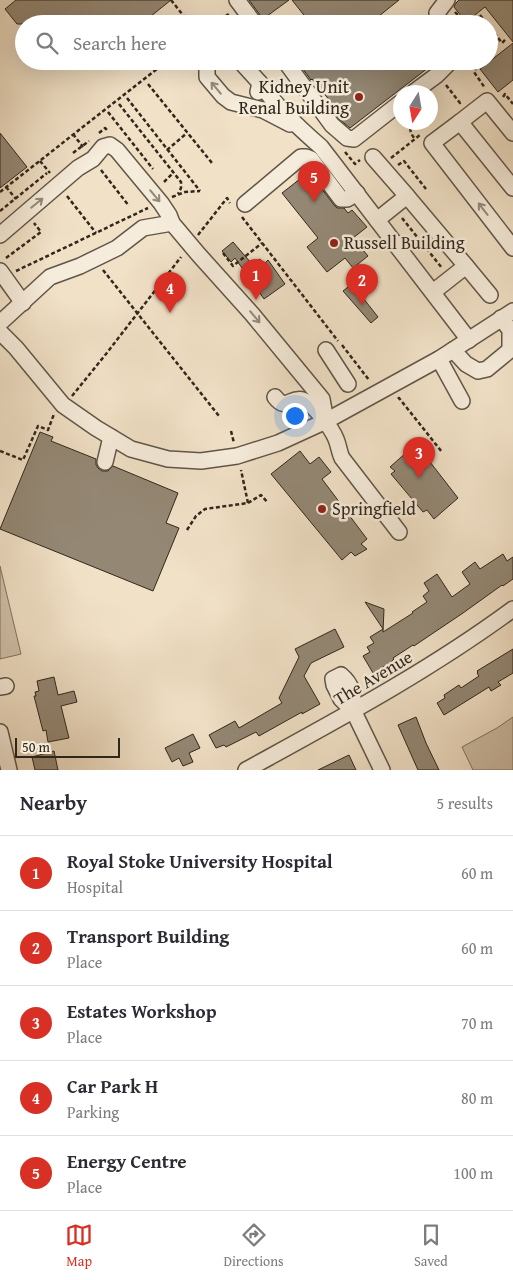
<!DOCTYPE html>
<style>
:root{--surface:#fff;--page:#f2f2f3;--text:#2b2b33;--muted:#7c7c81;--line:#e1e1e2;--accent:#d93025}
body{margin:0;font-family:"Gentium Book Plus",serif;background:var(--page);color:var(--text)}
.compass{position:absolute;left:393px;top:85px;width:45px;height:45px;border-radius:50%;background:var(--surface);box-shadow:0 5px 20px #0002;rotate:191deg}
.scale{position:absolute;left:15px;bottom:12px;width:105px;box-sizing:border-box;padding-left:5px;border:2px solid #30271c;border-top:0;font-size:14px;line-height:18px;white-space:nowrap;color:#30271c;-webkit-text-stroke:4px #f6ecdb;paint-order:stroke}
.you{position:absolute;left:294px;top:415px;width:18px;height:18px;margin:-12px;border:4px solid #fff;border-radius:50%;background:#1a73e8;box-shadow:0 0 0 8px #1a73e833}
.badge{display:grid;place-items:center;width:32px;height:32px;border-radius:50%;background:var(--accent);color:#fff;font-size:16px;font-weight:700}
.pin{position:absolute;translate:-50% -41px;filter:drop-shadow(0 1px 2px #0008)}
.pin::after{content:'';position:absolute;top:26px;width:18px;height:15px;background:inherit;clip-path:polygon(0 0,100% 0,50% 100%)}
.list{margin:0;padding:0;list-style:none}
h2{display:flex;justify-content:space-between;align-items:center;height:65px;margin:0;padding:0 20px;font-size:21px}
h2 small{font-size:16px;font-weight:400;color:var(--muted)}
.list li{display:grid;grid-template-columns:32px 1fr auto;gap:15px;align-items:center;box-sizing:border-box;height:75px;padding:0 20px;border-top:1px solid var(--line)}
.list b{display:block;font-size:19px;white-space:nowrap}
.list p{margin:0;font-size:16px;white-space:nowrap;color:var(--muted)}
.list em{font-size:16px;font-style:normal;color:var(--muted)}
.icon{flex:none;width:28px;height:28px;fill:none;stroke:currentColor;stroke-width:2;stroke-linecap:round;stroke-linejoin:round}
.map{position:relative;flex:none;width:513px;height:770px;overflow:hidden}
.search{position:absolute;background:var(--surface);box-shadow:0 5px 20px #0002;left:15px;right:15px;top:15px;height:55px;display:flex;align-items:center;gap:12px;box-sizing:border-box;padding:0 18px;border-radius:28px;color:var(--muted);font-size:19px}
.sheet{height:440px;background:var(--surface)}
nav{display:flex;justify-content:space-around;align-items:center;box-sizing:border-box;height:70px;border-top:1px solid var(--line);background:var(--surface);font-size:14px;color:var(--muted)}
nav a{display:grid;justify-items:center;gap:2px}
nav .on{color:var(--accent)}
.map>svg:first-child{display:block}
.green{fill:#d0c1aa;stroke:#807463}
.building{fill:#948875;stroke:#30271c}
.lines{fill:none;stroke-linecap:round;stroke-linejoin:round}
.minor-casing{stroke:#605647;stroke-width:18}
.path{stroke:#30271c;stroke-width:2.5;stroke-dasharray:4 2.5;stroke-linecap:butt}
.minor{stroke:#f6ecdb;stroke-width:15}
.oneway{stroke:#938a7c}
.poi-dot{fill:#8f2418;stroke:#f6ecdb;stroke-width:2}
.labels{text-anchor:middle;stroke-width:5;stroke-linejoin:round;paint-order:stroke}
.poi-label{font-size:18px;fill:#30271c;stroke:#f6ecdb;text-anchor:start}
.street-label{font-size:18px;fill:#30271c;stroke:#f6ecdb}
</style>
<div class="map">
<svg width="513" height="770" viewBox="0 0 513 770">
<rect width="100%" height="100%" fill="#f1e1c7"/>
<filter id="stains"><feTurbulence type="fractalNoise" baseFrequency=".004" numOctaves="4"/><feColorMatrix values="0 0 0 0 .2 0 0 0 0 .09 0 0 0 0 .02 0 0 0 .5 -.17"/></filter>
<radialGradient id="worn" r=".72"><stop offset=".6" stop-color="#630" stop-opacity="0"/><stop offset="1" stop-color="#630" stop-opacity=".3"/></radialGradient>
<g class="green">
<path d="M0,566L21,654L0,659Z"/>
<path d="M513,717V770H473L462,747L497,728Z"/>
</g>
<g class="building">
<path d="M16,0H171L141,24H47L43,18L35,24H17L5,9Z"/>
<path d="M249,0H289L263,19Z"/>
<path d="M292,0H399L369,24H311Z"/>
<path d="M459,0H513V42L485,7L466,22L454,7L456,3Z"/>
<path d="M513,43V80L498,92L480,69Z"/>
<path d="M297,61H437L350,128L339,119L328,104L331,102L312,79L311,80Z"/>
<path d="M0,133L27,167L0,188Z"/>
<path d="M309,172L334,205L337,208H344L348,213L352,210L367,227L353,238L368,256L353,268L345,258L327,272L307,247L318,238L282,193Z"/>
<path d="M233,242L252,264L260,259L264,264L268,260L285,284L264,299L235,258L231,262L222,251Z"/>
<path d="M352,284L378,317L371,323L343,291Z"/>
<path d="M40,432L53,437L51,441L96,459V465L98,468L102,471H108L113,466L178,493L166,523L179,528L153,591L0,529Z"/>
<path d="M416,444L458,498L434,519L427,510L423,512L391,474L395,471L390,467Z"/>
<path d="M300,451L310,464L319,457L331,472L322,479L367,539L361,544L367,549L355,556L351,552L342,560L271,474Z"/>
<path d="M503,554L507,561L513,557V579L503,586L502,585L463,613L414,646L413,645L393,658L394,659L390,663L373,673L363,656L370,652L367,647L374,643L370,637L383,629L365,602L384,609L383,632L413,613L412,612L427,602L423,596L429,591L424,583L437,574L452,597L470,584L462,572L475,562L480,569Z"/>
<path d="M335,629L344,647L311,663L304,676L320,704L302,714V712L259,736L256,732L226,747L224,745L216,748L209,735L235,721L239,728L282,703L279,698L299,657L295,649Z"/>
<path d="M513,649V673L498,682L501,685L491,691L489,687L444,715L437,703L445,698L444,695L459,685L461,688L479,676L477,673L478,672L477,671Z"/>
<path d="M54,677L58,695L74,691L77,702L61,706L69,738L48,742L46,730L43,731L34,696H36L35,692L39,691L37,681Z"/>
<path d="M416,717L426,743L439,770H418L398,725Z"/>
<path d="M193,734L200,748L189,753L193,762L183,766L179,758L172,762L165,748Z"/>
<path d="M54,751L58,770H35L32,757Z"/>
<path d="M349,755L356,770H318Z"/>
</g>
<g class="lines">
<defs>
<g id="minor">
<path d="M237,0L255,24"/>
<path d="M441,24L437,13L447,0"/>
<path d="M210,61L207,67V77L223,96L231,102L263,110L290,124"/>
<path d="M240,61L260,83L258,92"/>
<path d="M285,61L332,125L347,138L354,139L400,103"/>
<path d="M260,83C276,107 299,128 321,147L469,340"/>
<path d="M414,92L437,75L451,61"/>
<path d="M460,122L487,101L513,133"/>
<path d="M373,157L407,196"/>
<path d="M513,188L460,122L432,143L513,248"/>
<path d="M245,204L301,157H306L311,159L341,199H347L357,193"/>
<path d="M377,220L407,196L466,266L433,292"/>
<path d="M0,235L78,168L93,159L103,147L110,145L117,150L161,203L169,215L172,223L199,255L252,314L322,399L326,421"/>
<path d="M466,266L490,295"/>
<path d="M0,271L23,303"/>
<path d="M0,323L50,277L80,266L117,248L143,228L172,223"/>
<path d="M0,332L16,348L63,405L96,428L131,449L168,459L201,461L237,456L278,443L326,421L439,359L513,311"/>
<path d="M326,350L348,384"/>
<path d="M453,350L466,364L478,371L487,369L510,350V330L501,318"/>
<path d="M439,359L462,401"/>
<path d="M275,397C286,412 291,396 303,400C314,404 332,429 336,439C339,446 339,452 342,458L399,532"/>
<path d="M105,462L111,437"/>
<path d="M0,687L6,686"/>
<path d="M354,712C353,696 354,686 341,675L333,679L334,685L341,699L354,712L382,770"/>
<path d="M0,732L9,770"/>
<path d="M246,770C337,720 429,671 513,609"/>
</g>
</defs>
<use href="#minor" class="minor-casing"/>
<g class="path">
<path d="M171,0L190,24"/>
<path d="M455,12L466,24"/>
<path d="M480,15L487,24"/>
<path d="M215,24L230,13"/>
<path d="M489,27L495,34"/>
<path d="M489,39L495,34L502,43L506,39"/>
<path d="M474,61L477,66L474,72L485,88"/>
<path d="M148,84L212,163"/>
<path d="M446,85L460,103L462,101"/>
<path d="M503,97L505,94L513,104"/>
<path d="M127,98L200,191"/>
<path d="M119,104L181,182V188L178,194"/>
<path d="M108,112L153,169"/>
<path d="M412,122C409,129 410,133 415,139"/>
<path d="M99,133L105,128L108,131"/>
<path d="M73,134L83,147"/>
<path d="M167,150L187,133"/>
<path d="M345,152L355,164L360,160"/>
<path d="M73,153L89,141"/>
<path d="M391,158L420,135"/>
<path d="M40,161L50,173"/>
<path d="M398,165L404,161L426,189"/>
<path d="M101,170L129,206"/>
<path d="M164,182L173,173"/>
<path d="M6,187L16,199"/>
<path d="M0,192L167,61"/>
<path d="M67,196L96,233"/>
<path d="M172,197L185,192L200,191"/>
<path d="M0,211L47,173"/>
<path d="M242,217L338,341"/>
<path d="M402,218L442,268"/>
<path d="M198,235L227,198L230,203"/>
<path d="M223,253L233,266L262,243"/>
<path d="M6,258L41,232L34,223"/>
<path d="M103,270L219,416"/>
<path d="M16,271L148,208"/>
<path d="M342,345L369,380"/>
<path d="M72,396L106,354L181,257"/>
<path d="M398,399L399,398L442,452"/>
<path d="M231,431L234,443"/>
<path d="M0,451L23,460L38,426L48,430L54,414"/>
<path d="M248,503L261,495L268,503"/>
<path d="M187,530L196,516L205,509L248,503L241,470"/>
</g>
<use href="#minor" class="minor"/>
</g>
<defs><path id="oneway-shaft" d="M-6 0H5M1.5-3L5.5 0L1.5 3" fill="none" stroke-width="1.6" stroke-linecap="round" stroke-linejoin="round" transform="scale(1.25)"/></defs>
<g class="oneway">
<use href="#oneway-shaft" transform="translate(216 88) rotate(-130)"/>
<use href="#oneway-shaft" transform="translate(155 196) rotate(50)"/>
<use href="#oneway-shaft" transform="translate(37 203) rotate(-39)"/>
<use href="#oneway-shaft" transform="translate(483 209) rotate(-128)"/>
<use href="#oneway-shaft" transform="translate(255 317) rotate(50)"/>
</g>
<g class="poi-dot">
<circle cx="359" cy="97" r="5"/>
<circle cx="334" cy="243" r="5"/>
<circle cx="322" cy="509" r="5"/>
</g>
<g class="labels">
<g class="poi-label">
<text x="349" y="93" text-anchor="end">Kidney Unit<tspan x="349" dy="21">Renal Building</tspan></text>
<text x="344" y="249">Russell Building</text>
<text x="332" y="515">Springfield</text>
</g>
<g class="street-label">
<text transform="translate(373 678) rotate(-31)" y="6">The Avenue</text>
</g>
</g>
<rect width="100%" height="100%" filter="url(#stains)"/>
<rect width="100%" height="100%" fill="url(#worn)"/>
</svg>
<svg class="compass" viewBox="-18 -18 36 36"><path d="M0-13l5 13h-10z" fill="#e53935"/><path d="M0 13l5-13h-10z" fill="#7c7c81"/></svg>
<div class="scale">50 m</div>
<div class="you"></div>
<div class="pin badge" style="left:256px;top:300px">1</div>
<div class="pin badge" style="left:362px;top:305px">2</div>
<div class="pin badge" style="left:419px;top:478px">3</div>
<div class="pin badge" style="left:170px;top:313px">4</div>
<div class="pin badge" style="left:314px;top:202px">5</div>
<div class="search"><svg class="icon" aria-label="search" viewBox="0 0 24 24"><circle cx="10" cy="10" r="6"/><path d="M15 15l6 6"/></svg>Search here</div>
</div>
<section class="sheet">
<h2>Nearby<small>5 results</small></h2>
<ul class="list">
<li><span class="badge">1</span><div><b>Royal Stoke University Hospital</b><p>Hospital</p></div><em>60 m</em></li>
<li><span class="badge">2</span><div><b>Transport Building</b><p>Place</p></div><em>60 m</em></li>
<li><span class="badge">3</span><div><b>Estates Workshop</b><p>Place</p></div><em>70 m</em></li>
<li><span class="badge">4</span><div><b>Car Park H</b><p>Parking</p></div><em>80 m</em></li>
<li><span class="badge">5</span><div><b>Energy Centre</b><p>Place</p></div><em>100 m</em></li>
</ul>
</section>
<nav>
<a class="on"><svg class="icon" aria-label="map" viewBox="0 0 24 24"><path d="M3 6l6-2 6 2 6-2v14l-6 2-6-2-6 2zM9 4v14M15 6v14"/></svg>Map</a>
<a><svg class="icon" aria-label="directions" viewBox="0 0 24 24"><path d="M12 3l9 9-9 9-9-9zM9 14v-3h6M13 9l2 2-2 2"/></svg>Directions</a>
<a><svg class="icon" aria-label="saved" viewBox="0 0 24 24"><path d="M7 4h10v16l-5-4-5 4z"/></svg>Saved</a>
</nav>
